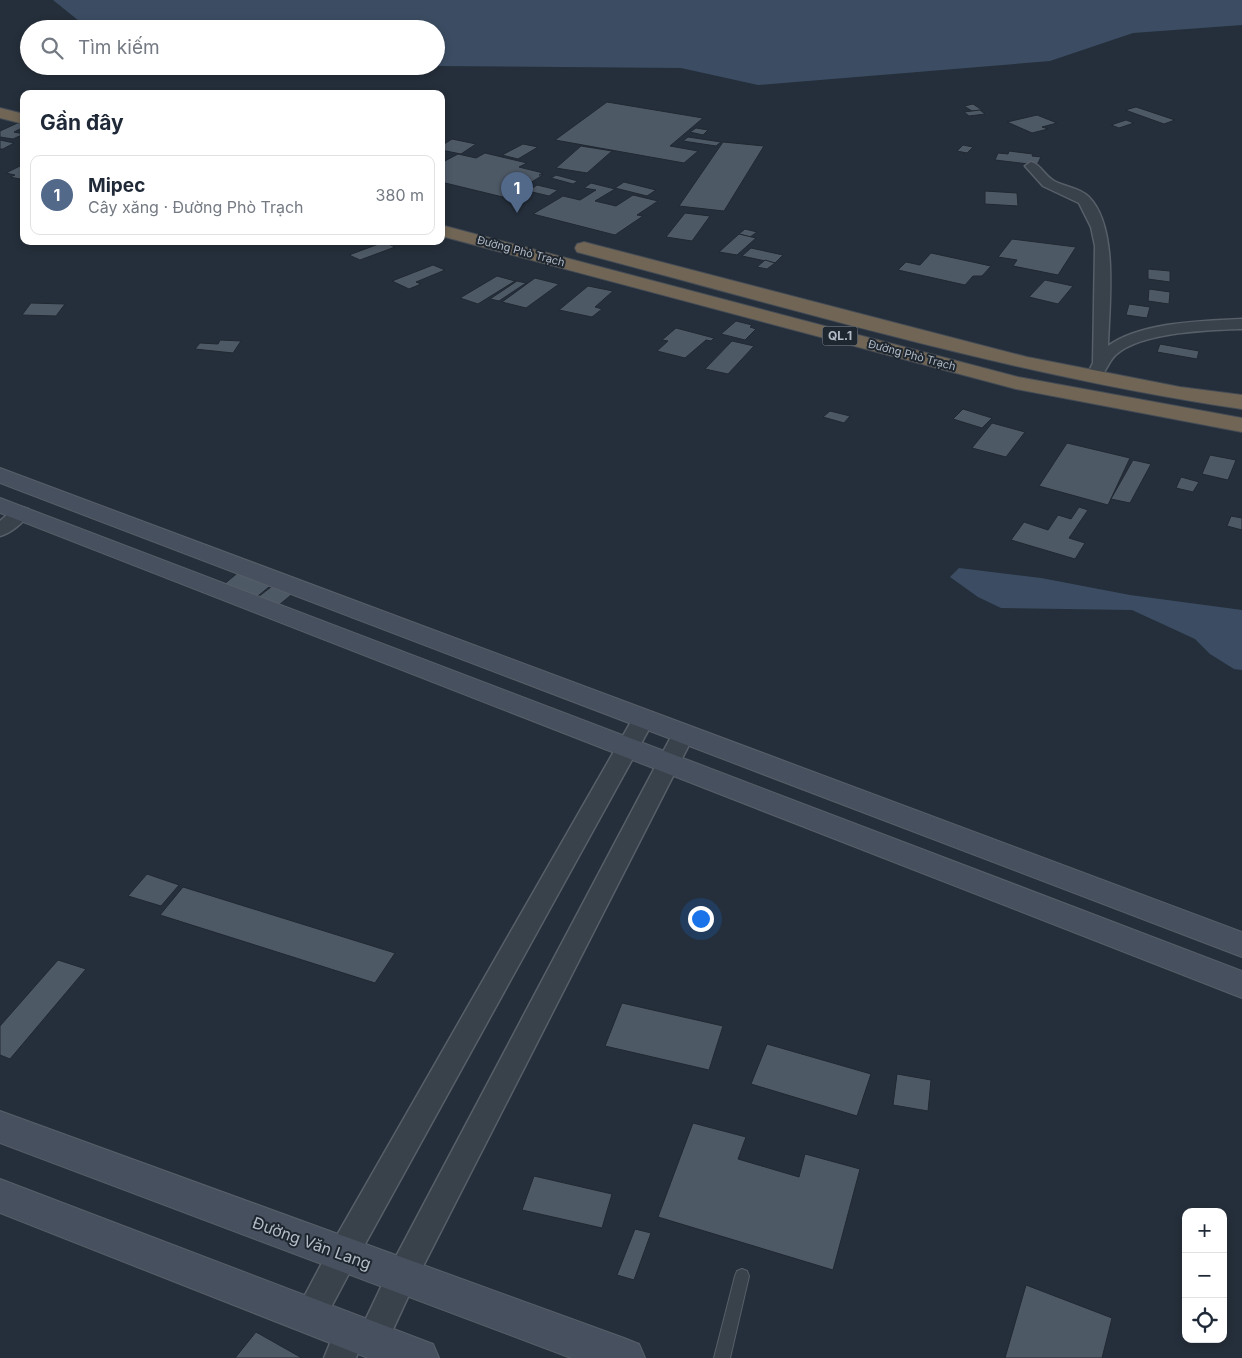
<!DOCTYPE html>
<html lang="vi">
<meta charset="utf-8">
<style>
:root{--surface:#fff;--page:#f2f2f3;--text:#1f2937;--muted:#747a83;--line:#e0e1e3;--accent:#52698a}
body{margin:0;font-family:Inter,sans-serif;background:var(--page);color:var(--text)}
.controls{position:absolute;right:15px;bottom:15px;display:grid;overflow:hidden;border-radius:10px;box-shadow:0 2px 8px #0003}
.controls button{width:45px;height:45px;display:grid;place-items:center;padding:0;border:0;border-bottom:1px solid var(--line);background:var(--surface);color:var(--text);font:25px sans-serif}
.you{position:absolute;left:700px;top:918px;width:18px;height:18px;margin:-12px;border:4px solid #fff;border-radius:50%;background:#1a73e8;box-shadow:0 0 0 8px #1a73e833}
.badge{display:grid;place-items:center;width:32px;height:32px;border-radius:50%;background:var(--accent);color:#fff;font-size:16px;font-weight:700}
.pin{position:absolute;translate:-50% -41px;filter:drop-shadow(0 1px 2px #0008)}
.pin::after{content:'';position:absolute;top:26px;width:18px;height:15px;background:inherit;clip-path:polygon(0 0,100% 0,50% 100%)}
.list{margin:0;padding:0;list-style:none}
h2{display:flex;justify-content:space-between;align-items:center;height:65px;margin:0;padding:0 20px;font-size:21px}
h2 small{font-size:16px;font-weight:400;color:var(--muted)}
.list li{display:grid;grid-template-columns:32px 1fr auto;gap:15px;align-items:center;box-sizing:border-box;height:80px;margin:0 10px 10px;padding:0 10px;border:1px solid var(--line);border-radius:10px}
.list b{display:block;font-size:19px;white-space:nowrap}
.list p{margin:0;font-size:16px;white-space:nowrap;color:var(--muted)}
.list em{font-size:16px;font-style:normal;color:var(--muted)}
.icon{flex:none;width:28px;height:28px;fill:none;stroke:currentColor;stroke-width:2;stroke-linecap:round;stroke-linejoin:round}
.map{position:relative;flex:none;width:1242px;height:1358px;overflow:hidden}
.search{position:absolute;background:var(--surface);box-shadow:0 2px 8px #0003;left:20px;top:20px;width:425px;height:55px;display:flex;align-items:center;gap:12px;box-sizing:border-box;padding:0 18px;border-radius:28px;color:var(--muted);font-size:19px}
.panel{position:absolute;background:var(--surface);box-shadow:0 2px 8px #0003;left:20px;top:90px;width:425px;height:155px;border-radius:10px}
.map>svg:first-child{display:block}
.water{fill:#3c4d63}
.building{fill:#4e5966;stroke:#202832}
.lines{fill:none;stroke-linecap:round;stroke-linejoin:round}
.lane-casing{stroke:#575f69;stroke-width:2}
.street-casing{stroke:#575f69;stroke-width:3}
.secondary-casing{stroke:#575f69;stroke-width:2}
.highway-casing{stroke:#444c56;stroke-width:2}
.lane{fill:#39414b;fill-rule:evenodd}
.street{fill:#39414b;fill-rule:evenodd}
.secondary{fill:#47505e;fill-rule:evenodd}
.highway{fill:#716656;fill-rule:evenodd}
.labels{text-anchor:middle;stroke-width:4;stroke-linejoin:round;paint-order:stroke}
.far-street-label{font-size:11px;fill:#b4bcc7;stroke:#1e2630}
.shield{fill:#1e2630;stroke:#878f9a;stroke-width:1}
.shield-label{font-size:12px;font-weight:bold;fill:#b4bcc7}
.near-street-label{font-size:16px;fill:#b4bcc7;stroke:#1e2630}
</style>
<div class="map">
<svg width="1242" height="1358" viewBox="0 0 1242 1358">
<rect width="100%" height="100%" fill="#252f3b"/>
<g class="water">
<path d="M53,0H1242V25L1133,33L1050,61L758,85L681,68L436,66V29H89Z"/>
<path d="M959,568L1041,578L1130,595L1242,610V670L1234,669L1210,654L1195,639L1132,610L1001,608L978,597L950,577Z"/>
</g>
<g class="building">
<path d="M607,102L703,118L670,146L698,151L684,163L555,140Z"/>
<path d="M973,104L982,110L972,111L964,106Z"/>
<path d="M1136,107L1175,120L1164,124L1125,110Z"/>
<path d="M980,110L985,114L969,116L964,112Z"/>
<path d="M1037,115L1057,123L1042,127L1048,129L1032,133L1007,122Z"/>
<path d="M1126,120L1134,123L1119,128L1111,125Z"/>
<path d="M22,121H24V127L14,132L24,134L13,139L0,137V131Z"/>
<path d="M696,128L708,130L703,135L690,132Z"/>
<path d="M688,137L721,142L716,146L683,141Z"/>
<path d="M452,139L476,144L461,154L441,150V146Z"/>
<path d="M0,140L14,143L3,149H0Z"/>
<path d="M723,142L764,146L724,211L679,206Z"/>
<path d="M523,144L538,147L518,159L502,155Z"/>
<path d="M963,145L973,147L967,153L957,151Z"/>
<path d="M581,146L612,151L587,173L556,168Z"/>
<path d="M1009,151L1033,154L1032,156L1041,157L1037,165L995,160L998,153L1008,154Z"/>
<path d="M485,153L527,163L519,167L543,173L539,175H543L517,191L510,192L518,194L511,199L441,182V163L458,154L476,158Z"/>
<path d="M24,164V177L20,179L10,177L15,175L6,173Z"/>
<path d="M556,175L578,181L573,184L551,178Z"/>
<path d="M624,182L656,190L647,196L615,188Z"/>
<path d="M591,183L615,189L595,201L616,206L633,195L658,201L637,215L643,216L615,235L533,214L563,196L580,200L596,190L584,188Z"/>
<path d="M537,185L558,190L549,196L528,191Z"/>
<path d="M985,191L1017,193L1018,206L985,204Z"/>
<path d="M685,213L710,216L692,241L666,237Z"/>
<path d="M745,229L757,232L750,237L739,234Z"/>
<path d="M739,234L756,238L737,255L719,252Z"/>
<path d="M1012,239L1076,247L1058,275L1013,266L1017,260L998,257Z"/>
<path d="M384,242L395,247L360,260L349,255Z"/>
<path d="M751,248L783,255L775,263L742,256Z"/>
<path d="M931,253L991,266L982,276H973L965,285L898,270L906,262L920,265Z"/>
<path d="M765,260L775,263L767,269L757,267Z"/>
<path d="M433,265L445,270L416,282L421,284L409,289L392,281Z"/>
<path d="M1148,269L1170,271V282L1148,279Z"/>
<path d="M497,276L515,281L478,304L460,298Z"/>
<path d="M535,278L559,284L526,308L502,302Z"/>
<path d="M1045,280L1073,286L1058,304L1029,297Z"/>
<path d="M517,281L526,283L499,301L490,299Z"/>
<path d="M588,286L613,291L595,307L602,309L592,317L559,310Z"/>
<path d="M1149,289L1170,292L1169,304L1148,301Z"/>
<path d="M31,303L65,304L56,316L22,315Z"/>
<path d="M1129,304L1150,307L1147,318L1126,315Z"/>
<path d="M736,321L752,325L750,327L756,329L745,340L721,334Z"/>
<path d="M676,328L714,338L711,341L706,340L685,358L657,351L668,341L662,340Z"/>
<path d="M220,340L241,341L233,353L195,349L200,343L218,344Z"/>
<path d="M732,341L754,346L728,374L705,369Z"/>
<path d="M1160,344L1199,351L1197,359L1157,352Z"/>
<path d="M963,409L992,418L982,428L953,419Z"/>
<path d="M830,411L850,416L844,423L823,417Z"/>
<path d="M992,423L1025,432L1006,457L972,448Z"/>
<path d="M1067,443L1130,458L1108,505L1039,486Z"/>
<path d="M1210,455L1236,460L1228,480L1202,474Z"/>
<path d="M1133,460L1151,464L1130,503L1111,499Z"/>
<path d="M1181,477L1199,482L1193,492L1176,488Z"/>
<path d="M1079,507L1088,510L1069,538L1085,543L1075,559L1011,540L1024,522L1048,530L1058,515L1071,519Z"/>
<path d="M1231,516L1242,518V530L1227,526Z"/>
<path d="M240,571L275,582L258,596L223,585Z"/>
<path d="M275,584L296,591L279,605L258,597Z"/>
<path d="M147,874L179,885L161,906L128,896Z"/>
<path d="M183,887L395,953L375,983L160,915Z"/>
<path d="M58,960L86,969L10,1059L0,1055V1026Z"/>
<path d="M622,1003L723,1026L709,1070L605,1046Z"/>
<path d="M767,1044L871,1074L857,1116L751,1084Z"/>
<path d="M897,1074L931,1080L928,1111L893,1105Z"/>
<path d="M693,1123L746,1137L738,1159L799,1177L805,1154L860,1169L833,1270L658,1217Z"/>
<path d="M534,1176L612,1194L602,1228L522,1210Z"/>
<path d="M635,1229L651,1233L634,1280L617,1275Z"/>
<path d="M1026,1285L1112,1318L1102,1358H1005Z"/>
<path d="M256,1332L302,1358H235Z"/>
</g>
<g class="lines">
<defs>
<path id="lane" d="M742,1269L747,1271L749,1276L730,1358H714L735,1276L737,1271Z"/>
<g id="street">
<path d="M1031,162C1040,164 1045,176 1054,181C1065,187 1080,188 1089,197C1119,228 1109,305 1108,346C1141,322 1202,321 1242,319V329C1209,330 1133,332 1112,359C1109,363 1107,368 1104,372H1092L1090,369L1093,363L1095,246L1091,227L1079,203L1043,186L1025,166Z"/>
<path d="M21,507L28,509L30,513C24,522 11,533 0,536V521L14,509Z"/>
<path d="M643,713L651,715L654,720L354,1264L321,1326L310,1331L299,1326L294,1316L332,1244L632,720L635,715Z"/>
<path d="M683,728L691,730L694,735L413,1286L383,1351L372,1355L361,1351L360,1348L356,1358H324L339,1321L350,1317L361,1321L363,1325L391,1266L672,735L675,730Z"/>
</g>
<g id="secondary">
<path d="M0,468L1242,932V957L0,483Z"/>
<path d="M0,498L1242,971V998L0,513Z"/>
<path d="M0,1111L624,1338L639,1344L645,1358H571L0,1143Z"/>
<path d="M0,1179L433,1344L439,1358H368L0,1213Z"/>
</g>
<g id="highway">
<path d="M0,108L24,114V124L0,118Z"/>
<path d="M441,225L1018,377L1242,418V432L1016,389L441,236Z"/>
<path d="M584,242L1027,357L1180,387L1242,395V409C1017,376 797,310 577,252L575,248L577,244Z"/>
</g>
</defs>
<use href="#lane" class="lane-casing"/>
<use href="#street" class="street-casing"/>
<use href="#secondary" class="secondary-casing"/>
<use href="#highway" class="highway-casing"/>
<use href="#lane" class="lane"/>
<use href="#street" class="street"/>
<use href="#secondary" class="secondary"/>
<use href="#highway" class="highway"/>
</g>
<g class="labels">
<g class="far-street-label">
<text transform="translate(521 251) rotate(15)" y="4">Đường Phò Trạch</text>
<text transform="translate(912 355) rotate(15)" y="4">Đường Phò Trạch</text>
</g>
<rect class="shield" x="822.5" y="326.5" width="35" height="19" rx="4"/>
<g class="shield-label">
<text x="840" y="340">QL.1</text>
</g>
<g class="near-street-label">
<text transform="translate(312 1243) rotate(20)" y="6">Đường Văn Lang</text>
</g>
</g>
</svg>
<div class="controls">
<button>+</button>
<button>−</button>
<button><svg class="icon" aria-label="locate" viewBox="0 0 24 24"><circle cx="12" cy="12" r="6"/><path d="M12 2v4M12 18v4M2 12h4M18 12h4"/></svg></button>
</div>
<div class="you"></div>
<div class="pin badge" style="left:517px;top:213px">1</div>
<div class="search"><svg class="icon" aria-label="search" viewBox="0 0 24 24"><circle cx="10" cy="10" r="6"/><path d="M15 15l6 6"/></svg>Tìm kiếm</div>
<section class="panel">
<h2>Gần đây<small></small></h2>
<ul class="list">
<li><span class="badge">1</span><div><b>Mipec</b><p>Cây xăng · Đường Phò Trạch</p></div><em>380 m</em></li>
</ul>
</section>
</div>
